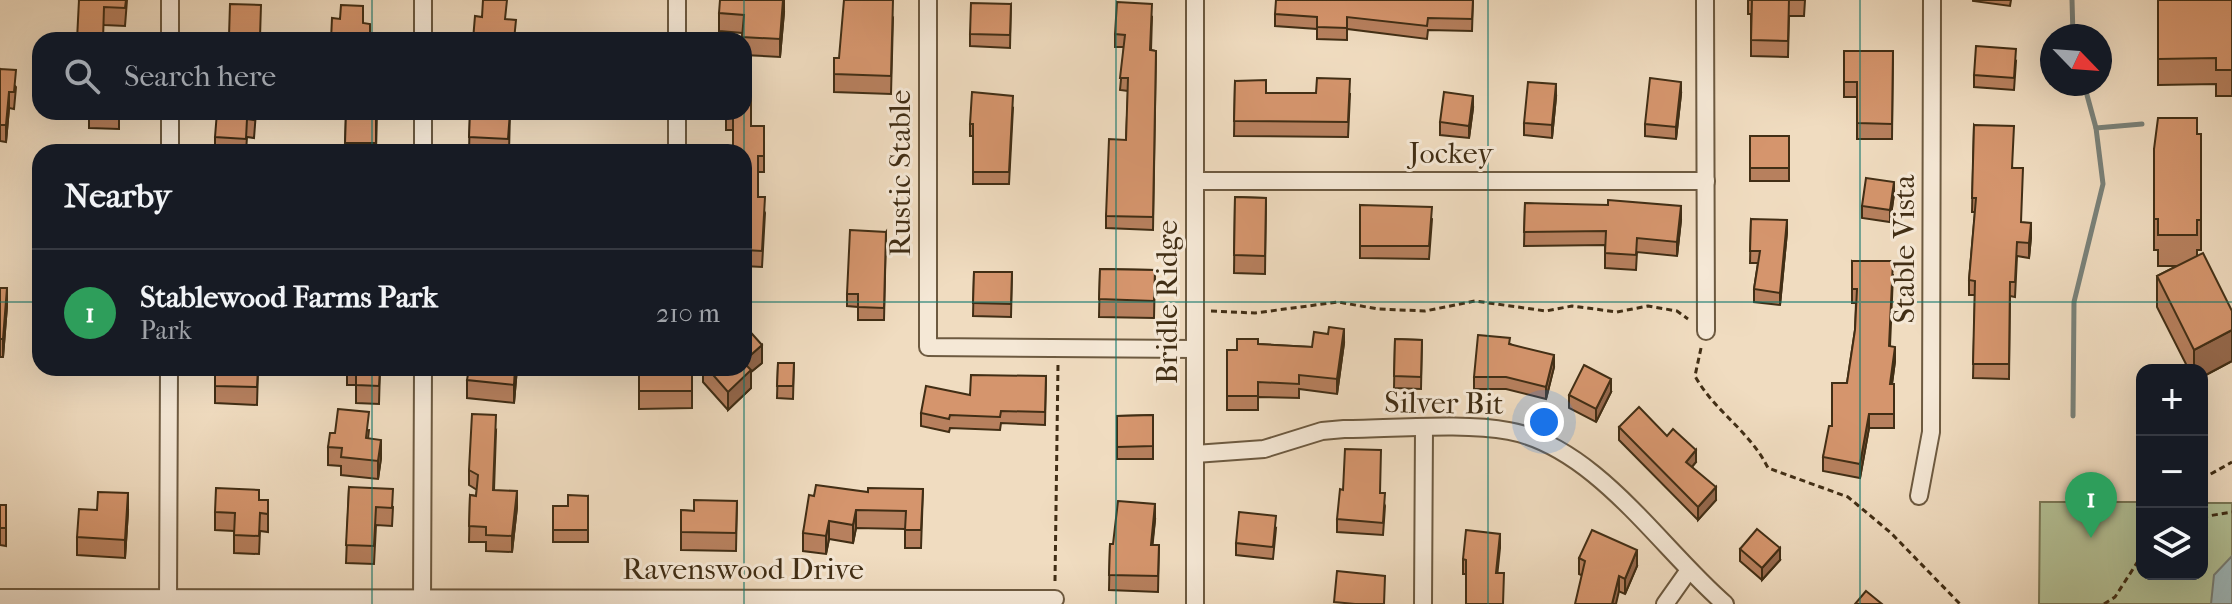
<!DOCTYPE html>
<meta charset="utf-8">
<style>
:root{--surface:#171b24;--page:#242831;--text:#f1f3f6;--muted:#9ea1a6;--line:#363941;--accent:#1a73e8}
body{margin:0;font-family:"IM FELL French Canon",serif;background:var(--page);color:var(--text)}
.controls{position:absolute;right:24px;bottom:24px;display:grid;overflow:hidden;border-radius:16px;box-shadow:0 8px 32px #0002}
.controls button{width:72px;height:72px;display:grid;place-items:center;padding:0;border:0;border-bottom:2px solid var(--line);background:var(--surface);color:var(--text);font:40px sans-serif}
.compass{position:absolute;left:2040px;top:24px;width:72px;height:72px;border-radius:50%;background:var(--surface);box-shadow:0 8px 32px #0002;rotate:115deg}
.you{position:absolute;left:1544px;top:422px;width:28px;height:28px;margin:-20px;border:6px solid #fff;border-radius:50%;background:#1a73e8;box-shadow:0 0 0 12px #1a73e833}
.badge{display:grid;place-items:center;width:52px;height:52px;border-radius:50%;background:var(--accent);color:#fff;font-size:26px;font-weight:700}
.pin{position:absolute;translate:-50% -66px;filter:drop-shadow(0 2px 4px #0008)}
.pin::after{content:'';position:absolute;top:42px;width:28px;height:24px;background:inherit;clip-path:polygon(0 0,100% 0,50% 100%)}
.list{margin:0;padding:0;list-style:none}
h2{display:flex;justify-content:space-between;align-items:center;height:104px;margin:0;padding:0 32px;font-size:34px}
h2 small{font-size:26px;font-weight:400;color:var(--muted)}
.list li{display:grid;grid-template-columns:52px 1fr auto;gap:24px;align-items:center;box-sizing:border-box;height:128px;padding:0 32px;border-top:2px solid var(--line)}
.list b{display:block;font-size:30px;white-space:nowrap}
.list p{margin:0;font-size:26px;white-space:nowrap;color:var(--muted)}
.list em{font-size:26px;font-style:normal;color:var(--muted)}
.icon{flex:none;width:44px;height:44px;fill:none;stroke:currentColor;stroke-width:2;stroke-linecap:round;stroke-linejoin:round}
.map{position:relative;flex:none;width:2232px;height:604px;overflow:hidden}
.search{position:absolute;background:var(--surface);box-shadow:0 8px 32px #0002;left:32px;top:32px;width:720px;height:88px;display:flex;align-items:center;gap:20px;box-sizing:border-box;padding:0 28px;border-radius:24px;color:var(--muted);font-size:30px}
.panel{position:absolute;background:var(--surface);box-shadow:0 8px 32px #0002;left:32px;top:144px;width:720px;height:232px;border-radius:24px}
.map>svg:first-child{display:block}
.green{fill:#b4c297;stroke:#7a7856;stroke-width:2}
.water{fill:#9eb9bc;stroke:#798179;stroke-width:2}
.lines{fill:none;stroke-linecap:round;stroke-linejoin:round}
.stream{stroke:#798179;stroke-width:5}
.minor-casing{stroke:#6d5a40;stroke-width:20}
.path{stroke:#412e15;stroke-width:3;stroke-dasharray:6 4;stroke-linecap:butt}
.minor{stroke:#f5e8d6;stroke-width:16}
.wall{fill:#b7805e;stroke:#412e15;stroke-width:2}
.shaded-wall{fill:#95684c;stroke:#412e15;stroke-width:2}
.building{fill:#d5956d;stroke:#412e15;stroke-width:2}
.grid{fill:none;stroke:#0f766e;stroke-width:2;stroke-opacity:0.55}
.labels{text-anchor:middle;stroke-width:6;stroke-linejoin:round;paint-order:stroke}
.street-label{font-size:30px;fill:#412e15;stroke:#f5e8d6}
</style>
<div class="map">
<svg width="2232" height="604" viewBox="0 0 2232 604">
<rect width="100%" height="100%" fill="#f0dcc0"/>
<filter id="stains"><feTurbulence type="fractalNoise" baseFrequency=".0025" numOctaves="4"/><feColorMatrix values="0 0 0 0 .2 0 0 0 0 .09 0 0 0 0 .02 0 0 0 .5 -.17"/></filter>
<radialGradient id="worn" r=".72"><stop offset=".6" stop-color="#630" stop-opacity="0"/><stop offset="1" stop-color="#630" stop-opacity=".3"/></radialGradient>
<path class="green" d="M2040,502H2142V574H2202V503H2232V604H2039Z"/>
<path class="water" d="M2232,556V604H2211L2214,575Z"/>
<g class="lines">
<g class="stream">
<path d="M2072,0L2073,36"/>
<path d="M2096,128L2142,124"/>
<path d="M2073,416L2074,302L2103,184L2096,128L2084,84"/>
</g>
<defs>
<g id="minor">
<path d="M928,0V347L1195,349"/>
<path d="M1195,0V604"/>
<path d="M1705,0L1706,331"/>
<path d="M170,40V0"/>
<path d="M423,40V0"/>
<path d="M677,40V0"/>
<path d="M170,152V112"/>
<path d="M423,152V112"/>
<path d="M677,152V112"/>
<path d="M1195,181H1706"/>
<path d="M1195,454L1264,449L1322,431L1344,429C1394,429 1462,422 1509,431C1596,447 1661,549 1725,604"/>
<path d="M1919,496L1931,432L1932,0"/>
<path d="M0,598L1055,599"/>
<path d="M168,604L169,368"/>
<path d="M422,604L423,368"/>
<path d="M1423,604L1424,429"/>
<path d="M1665,604L1689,570"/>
</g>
</defs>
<use href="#minor" class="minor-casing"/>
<g class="path">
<path d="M1211,311L1255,313L1338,302L1378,309L1425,311L1475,301L1546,311L1572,306L1617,312L1648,306L1677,311L1688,319"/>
<path d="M1701,348L1695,376C1714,411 1750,431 1768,468L1848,497L1891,533L1960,604"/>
<path d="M2202,479L2232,462"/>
<path d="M2202,517L2232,512"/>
<path d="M1055,581L1058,364"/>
<path d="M2104,604L2115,597L2142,555"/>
</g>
<use href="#minor" class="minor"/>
</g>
<g class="wall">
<path d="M79,0H127L125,26L104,25Z"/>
<path d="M1473,0L1472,31L1428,30L1427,39L1347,29V40L1317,39V29L1275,26V14Z"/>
<path d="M1748,0H1805L1804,16H1789L1788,57L1751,56V14H1748Z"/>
<path d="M1973,0H2011L2010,6L1973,1Z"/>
<path d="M2158,0H2232V96H2216V84L2158,85Z"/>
<path d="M1011,4L1010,48L970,46V34Z"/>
<path d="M784,12L780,57L744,55V40H742V33L719,31V13Z"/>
<path d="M1152,17L1151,50L1156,51L1153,230L1106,228V216L1126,140L1128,91L1120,90L1124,47H1115V34Z"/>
<path d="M893,18L891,94L834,92V58H839Z"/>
<path d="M1844,51H1893L1892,139H1857V97H1844Z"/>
<path d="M2016,61L2014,90L1974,87V75Z"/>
<path d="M0,69L16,87L14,109L9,108L6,142L0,141Z"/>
<path d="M1235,81L1266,93L1350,94L1348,137L1234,136Z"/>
<path d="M1681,94L1676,139L1645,136V124Z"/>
<path d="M1556,97L1552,138L1524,135V123Z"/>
<path d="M1013,108L1009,184H973V136H970V124Z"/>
<path d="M1473,108L1469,138L1440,135V122Z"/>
<path d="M61,112H119V129L89,128V116L61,115Z"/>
<path d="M256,112L254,138L247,137L246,152H215V137Z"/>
<path d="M346,112H377L376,152H345Z"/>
<path d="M470,112H510L509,152H469Z"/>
<path d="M726,112H744L751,126H764V172H758V197L765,213L762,267L744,266V152L733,130H726Z"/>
<path d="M1974,125L2013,168L2021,222L2031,237L2029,258L2017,256L2015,297L2010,296L2009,379L1973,378L1975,295H1969V280L1975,212H1972Z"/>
<path d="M2197,134H2201V250H2197V256L2232,361L2202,377V370H2189L2157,307V276L2177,266H2158V250H2154V149Z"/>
<rect x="1750" y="136" width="39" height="45"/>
<path d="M1894,194L1890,222L1862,218V206Z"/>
<path d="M1235,197L1266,198L1265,274L1234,273Z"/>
<path d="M1525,203L1681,220L1677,256L1637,252L1636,270L1605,268V245L1524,246Z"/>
<path d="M1360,205L1432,219L1429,259L1360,258Z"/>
<path d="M1751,219L1787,232L1780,305L1754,302V289L1758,263H1750Z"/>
<path d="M886,232L884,320H858V307L847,306V294Z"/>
<path d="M1852,261L1893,275L1890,346L1895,361L1892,384H1894V428H1869L1860,478L1823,471V457L1832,426L1847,383L1855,330L1856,303H1852Z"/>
<path d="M1100,269L1155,270L1154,318L1099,317Z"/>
<path d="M974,272H1012L1011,317L973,316Z"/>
<path d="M0,288L7,306L3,357H0Z"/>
<path d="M1395,339L1422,340L1421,389L1394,388Z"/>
<path d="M1344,343L1337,394L1299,389V398L1258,397V410H1227V350H1237L1258,344L1312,347Z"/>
<path d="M1510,344L1554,367L1546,399L1506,389H1474V377Z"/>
<path d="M762,363L751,372V388L728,410L703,382V368H744Z"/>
<path d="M778,363H794L793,399L777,398Z"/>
<path d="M258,368L257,405L215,403V369Z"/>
<path d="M347,368H380L379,404L356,403V385H347Z"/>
<path d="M517,368L514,403L467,398V380Z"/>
<path d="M639,368H692V408L639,409Z"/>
<path d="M1046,376L1045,425L1001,423L1000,430L950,428L949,432L921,426V413L970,395Z"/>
<path d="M1611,392L1596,422L1569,408V395Z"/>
<path d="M1153,415V459H1117V416Z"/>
<path d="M1619,427L1667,436L1696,462L1692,467L1716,500L1698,520L1619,440Z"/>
<path d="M369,430L368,439L381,458L378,479L341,475V466L328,465V447L335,433Z"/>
<path d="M496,431L494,490L517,507L512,552L486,551V542H469L470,495L476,496L477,490L469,485V470Z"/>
<path d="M349,487L393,507L392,526L376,525L374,564L346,563Z"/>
<path d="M923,489L921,548H905V529L856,528L853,543L829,539L826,554L803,551V533L814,496Z"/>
<path d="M1380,493L1385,506L1383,535L1337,532V519Z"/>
<path d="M588,496V542H553V506H568Z"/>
<path d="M259,500H268V532L260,531L259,554L234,553V531L215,530V512Z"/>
<path d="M737,501L736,551L681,550V510L694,511Z"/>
<path d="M0,505H6V546L0,545Z"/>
<path d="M128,511L125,558L77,555V537Z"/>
<path d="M1155,520L1152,545H1159L1158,592L1109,590L1110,544H1113Z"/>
<path d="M1276,528L1273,559L1236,555V543Z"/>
<path d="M1500,548L1466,574H1463V559Z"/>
<path d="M1740,549L1780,560L1762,580L1740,561Z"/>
<path d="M1579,558L1637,566L1625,594L1579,574Z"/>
</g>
<g class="shaded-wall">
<path d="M784,0V12L780,57V39Z"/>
<path d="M1681,82V94L1676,139V127Z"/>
<path d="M1556,84V97L1552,138V125Z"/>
<path d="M9,92V108L6,142V125Z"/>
<path d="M1473,96V108L1469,138V126Z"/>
<path d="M1894,182V194L1890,222V210Z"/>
<path d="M1681,206V220L1677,256V242Z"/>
<path d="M1787,220V232L1780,305V293Z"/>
<path d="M2031,223V237L2029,258V243Z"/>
<path d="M7,288V306L3,357V339Z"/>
<path d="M1344,329V343L1337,394V379Z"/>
<path d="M2232,330V361L2202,377V370H2194V350Z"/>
<path d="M762,345V363L751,372V388L728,410V392L744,361Z"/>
<path d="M1895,347V361L1890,398V384Z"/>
<path d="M1554,355V367L1546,399V387Z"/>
<path d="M515,368H517L514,403V385Z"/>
<path d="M1611,379V392L1596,422V409Z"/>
<path d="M1869,414V428L1860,478V464Z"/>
<path d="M381,440V458L378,479V461Z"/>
<path d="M1696,450V462L1686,474V462Z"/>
<path d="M1716,487V500L1698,520V507Z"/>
<path d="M517,491V507L512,552V536Z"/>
<path d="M128,493V511L125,558V540Z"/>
<path d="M1155,504V520L1151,561V545Z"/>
<path d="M856,510V528L853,543V525Z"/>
<path d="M829,521V539L826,554V536Z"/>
<path d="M1500,534V548L1496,587V573Z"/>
<path d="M1780,548V560L1762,580V568Z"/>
<path d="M1637,550V566L1625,594V579Z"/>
<path d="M1619,576V591L1616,604H1612Z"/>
</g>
<g class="building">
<path d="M79,0H126L125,8L104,7L103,40H77Z"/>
<path d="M483,0H507L505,19L516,20L514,40H473L475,16L482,17Z"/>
<path d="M720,0H783L780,39L742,37L744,15L719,13Z"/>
<path d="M844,0H893L891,76L834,74V58H839Z"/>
<path d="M1276,0H1473L1472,19L1428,18L1427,26L1347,17V28L1317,27V17L1275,14Z"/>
<path d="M1752,0H1804H1789L1788,41L1751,40Z"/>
<path d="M2158,0H2232V70H2216V58L2158,59Z"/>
<path d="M1117,2L1152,4L1150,50L1156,51L1153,217L1106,216L1109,139L1126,140L1128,78H1120L1125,35L1115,34Z"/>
<path d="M971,3L1011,4L1010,35L970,34Z"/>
<path d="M230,4L261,5L260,37H255V40H220V36H229Z"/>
<path d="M341,5L363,6V23L370,24V39L379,40H331L332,18L340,19Z"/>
<path d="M1976,46L2016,49L2014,78L1974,75Z"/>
<path d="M1844,51H1893L1892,124L1857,123V82H1844Z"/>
<path d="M744,58H751V126H764V156H758V197H765L762,251L744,250V152H733V113H726V112H744Z"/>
<path d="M0,69L16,70L14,92H9L6,125H0Z"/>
<path d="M1317,78L1350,79L1348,122L1234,121L1235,81L1266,80V93H1316Z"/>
<path d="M1650,78L1681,82L1676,127L1645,124Z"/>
<path d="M1528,82L1556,84L1552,125L1524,123Z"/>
<path d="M972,92L1013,96L1009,172H973V124H970Z"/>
<path d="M1444,92L1473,96L1469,126L1440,122Z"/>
<path d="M217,112H255L254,120L247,119L246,139L215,137Z"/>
<path d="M346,112H376V143H345Z"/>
<path d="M470,112H510L508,139L469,137Z"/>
<path d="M2158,118H2197V134H2201V220H2197V235H2158V219H2154V149Z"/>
<path d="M1974,125L2014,126L2012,168H2023L2021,222L2031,223L2029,243L2017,242L2015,282H2010L2009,364H1973L1975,281L1969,280L1976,198H1972Z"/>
<rect x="1750" y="136" width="39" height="32"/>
<path d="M1866,178L1894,182L1890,210L1862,206Z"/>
<path d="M1235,197L1266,198L1265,256L1234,255Z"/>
<path d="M1608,200L1681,206L1677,242L1637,238L1636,255L1605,253L1606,231L1524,232L1525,203L1608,205Z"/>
<path d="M1360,205L1432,207L1429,246H1360Z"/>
<path d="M1751,219L1787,220L1780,293L1754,289L1760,251H1750Z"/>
<path d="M850,230L886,232L884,308L858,307V294H847Z"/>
<path d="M2203,253L2232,311V330L2194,350L2157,276Z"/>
<path d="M1852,261H1893L1889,346L1895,347L1890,384H1894V414H1869L1860,464L1823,457L1829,426H1832V383H1847L1855,330L1857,289H1852Z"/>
<path d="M1100,269L1155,270L1154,301L1099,299Z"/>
<path d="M974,272H1012L1011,304L973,303Z"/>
<path d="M0,288H7L3,339H0Z"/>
<path d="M745,326L762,345L744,361V327Z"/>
<path d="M1329,327L1344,329L1337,379L1299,375V384L1258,382V396H1227V350H1237V339H1258V344L1312,347L1314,332L1328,334Z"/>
<path d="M1478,335L1510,338L1509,344L1554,355L1546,387L1506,377H1474Z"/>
<path d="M1395,339L1422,340L1421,377L1394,376Z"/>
<path d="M744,363L751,370L728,392L707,368H744Z"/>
<path d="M778,363H794L793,386H777Z"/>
<path d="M1584,365L1611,379L1596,409L1569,395Z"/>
<path d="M224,368H258L257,387L215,386V369H224Z"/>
<path d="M356,368H380L379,386L356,385Z"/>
<path d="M469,368H515L514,385L467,380Z"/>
<rect x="639" y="368" width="53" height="23"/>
<path d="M971,375L1046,376L1045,412L1001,411L1000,417L950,415L949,419L921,413L926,386L970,395Z"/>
<path d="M1639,407L1667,436L1673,429L1696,450L1686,462L1716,487L1698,507L1619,427Z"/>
<path d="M338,409L369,412L366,438L381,440L378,461L341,457L342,448L328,447L330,433H335Z"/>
<path d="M472,414L496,415L493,490L517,491L512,536L486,535V527L469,526L470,495L476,496L478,475L469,470Z"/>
<path d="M1153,415V446L1117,447V416Z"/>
<path d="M1345,449L1381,450L1380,493H1385L1383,523L1337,519L1340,489L1343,490Z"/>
<path d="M816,485L868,492V488L923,489L921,530H905L906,511L856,510L853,525L829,521L826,536L803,533L809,495L814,496Z"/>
<path d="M349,487L393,489L392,508L376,507L374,546L346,545Z"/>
<path d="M216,488L259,490V500H268V514L260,513L259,536L234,535L235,513L215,512Z"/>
<path d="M98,492L128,493L125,540L77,537L79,509L97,510Z"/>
<path d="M568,495L588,496V530H553V506H568Z"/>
<path d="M694,500L737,501L736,533L681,532V510L694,511Z"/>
<path d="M1118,501L1155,504L1151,545H1159L1158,576L1109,575L1110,544H1113Z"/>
<rect x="0" y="505" width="6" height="23"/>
<path d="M1239,512L1276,516L1273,547L1236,543Z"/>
<path d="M1757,529L1780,548L1762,568L1740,549Z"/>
<path d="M1466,530L1500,534L1496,573H1504L1503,604H1466V560L1463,559Z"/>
<path d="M1592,530L1637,550L1625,579L1619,576L1612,604H1575L1585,561L1579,558Z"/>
<path d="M1337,571L1385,576L1384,604H1355L1334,602Z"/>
<path d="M1866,591L1882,604H1855Z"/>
</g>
<path class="grid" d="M372,0V40M744,0V40M1116,0V604M1488,0V604M1860,0V604M744,40V112M372,112V152M744,112V152M744,152V368M0,302H40M744,302H2232M372,368V604M744,368V604"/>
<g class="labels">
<g class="street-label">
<text x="1451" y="163">Jockey</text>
<text transform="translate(900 173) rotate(-90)" y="10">Rustic Stable</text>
<text transform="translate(1904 249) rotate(-90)" y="10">Stable Vista</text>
<text transform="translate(1167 302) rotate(-90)" y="10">Bridle Ridge</text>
<text transform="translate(1444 403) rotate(1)" y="10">Silver Bit</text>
<text x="743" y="579">Ravenswood Drive</text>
</g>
</g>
<rect width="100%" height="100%" filter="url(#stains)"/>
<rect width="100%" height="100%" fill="url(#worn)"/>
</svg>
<div class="controls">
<button>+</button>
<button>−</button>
<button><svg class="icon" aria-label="layers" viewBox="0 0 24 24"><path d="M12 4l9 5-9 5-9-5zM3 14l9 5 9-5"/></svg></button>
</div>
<svg class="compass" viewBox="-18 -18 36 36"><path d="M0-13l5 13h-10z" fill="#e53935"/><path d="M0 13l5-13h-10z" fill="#9ea1a6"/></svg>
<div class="you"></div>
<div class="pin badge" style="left:2091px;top:538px;background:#2e9e5b">1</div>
<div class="search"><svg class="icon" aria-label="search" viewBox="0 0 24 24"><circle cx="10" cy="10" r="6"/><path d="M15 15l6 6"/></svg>Search here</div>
<section class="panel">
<h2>Nearby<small></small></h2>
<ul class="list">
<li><span class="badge" style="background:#2e9e5b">1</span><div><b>Stablewood Farms Park</b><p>Park</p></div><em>210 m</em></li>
</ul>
</section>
</div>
